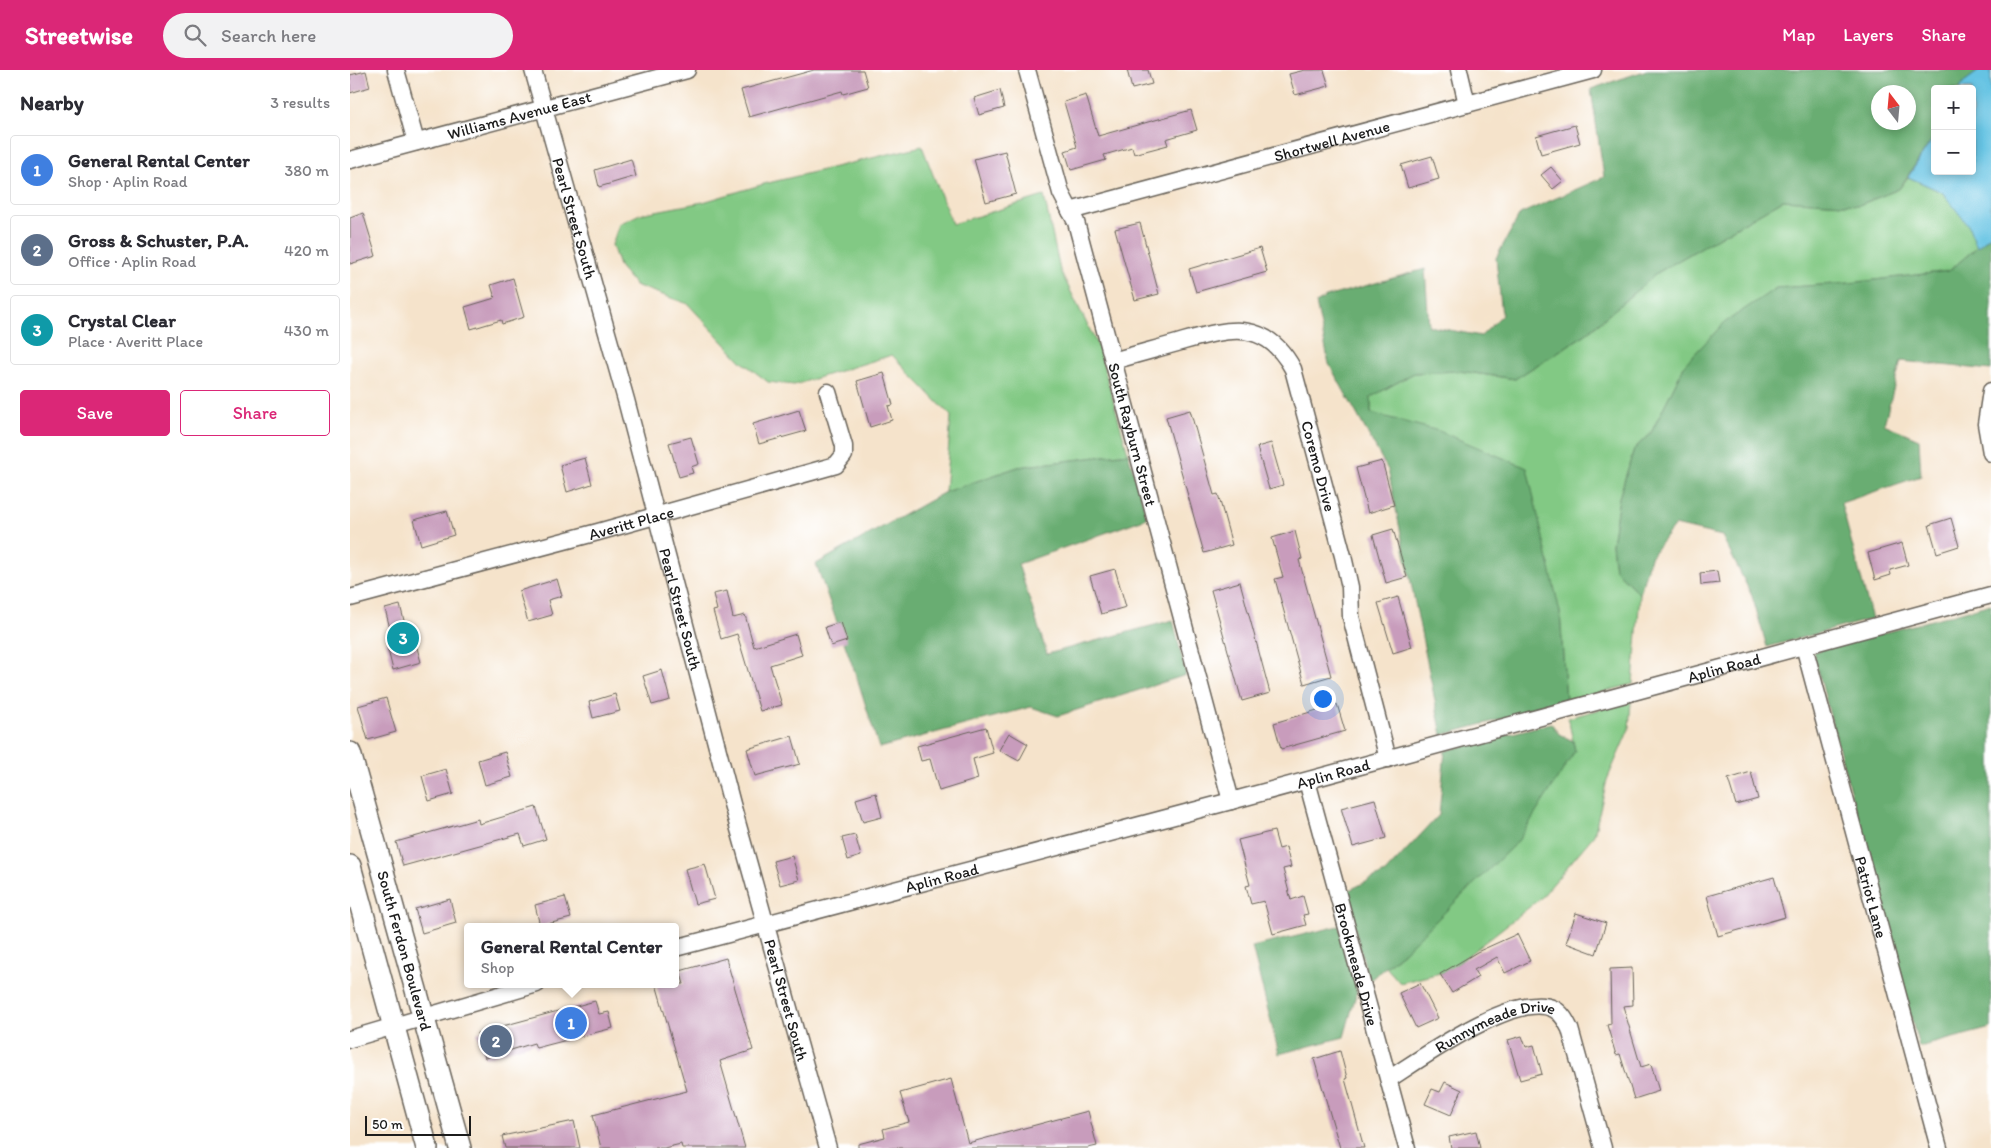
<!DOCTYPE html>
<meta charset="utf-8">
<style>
:root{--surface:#fff;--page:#f2f2f3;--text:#2b2b33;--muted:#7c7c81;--line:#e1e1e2;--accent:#db2777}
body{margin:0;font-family:Itim,sans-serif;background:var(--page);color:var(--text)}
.controls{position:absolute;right:15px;top:15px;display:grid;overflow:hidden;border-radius:5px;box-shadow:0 2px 8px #0003}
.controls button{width:45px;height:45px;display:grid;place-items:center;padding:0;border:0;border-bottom:1px solid var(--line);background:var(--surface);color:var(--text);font:25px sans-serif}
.compass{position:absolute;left:1521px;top:15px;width:45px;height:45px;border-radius:50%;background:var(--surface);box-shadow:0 2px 8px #0003;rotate:344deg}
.scale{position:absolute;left:15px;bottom:12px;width:106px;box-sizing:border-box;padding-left:5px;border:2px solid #1c1c1c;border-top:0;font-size:14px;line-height:18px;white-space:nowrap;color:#1c1c1c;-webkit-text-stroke:4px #fff;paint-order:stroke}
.you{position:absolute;left:972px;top:628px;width:18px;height:18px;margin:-12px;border:4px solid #fff;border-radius:50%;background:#1a73e8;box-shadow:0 0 0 8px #1a73e833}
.badge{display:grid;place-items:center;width:32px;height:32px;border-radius:50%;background:var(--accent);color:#fff;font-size:16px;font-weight:700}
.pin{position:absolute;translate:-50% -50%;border:2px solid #fff;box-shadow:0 1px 5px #0006}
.popup{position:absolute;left:114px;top:853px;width:215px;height:65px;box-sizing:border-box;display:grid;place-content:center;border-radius:5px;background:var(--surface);filter:drop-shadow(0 1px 4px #0005);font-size:16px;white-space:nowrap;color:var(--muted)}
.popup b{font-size:19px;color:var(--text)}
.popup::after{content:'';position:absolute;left:50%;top:100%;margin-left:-10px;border:10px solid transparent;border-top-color:var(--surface)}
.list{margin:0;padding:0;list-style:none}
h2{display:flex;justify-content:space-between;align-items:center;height:65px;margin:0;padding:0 20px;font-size:21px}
h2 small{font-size:16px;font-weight:400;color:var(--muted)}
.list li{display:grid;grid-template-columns:32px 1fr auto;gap:15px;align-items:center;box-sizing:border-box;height:70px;margin:0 10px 10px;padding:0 10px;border:1px solid var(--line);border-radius:5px}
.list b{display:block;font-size:19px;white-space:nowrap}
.list p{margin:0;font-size:16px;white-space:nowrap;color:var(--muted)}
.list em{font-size:16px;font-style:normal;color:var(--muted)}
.actions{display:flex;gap:10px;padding:15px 20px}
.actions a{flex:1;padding:11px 0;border:1px solid var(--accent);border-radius:5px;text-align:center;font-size:18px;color:var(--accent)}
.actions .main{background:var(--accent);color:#fff}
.icon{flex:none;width:28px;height:28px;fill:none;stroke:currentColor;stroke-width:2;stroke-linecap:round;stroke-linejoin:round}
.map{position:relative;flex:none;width:1641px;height:1078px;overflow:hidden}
header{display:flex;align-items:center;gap:30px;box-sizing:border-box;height:70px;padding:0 25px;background:var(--accent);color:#fff}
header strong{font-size:24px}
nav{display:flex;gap:28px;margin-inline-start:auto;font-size:18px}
.search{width:350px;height:45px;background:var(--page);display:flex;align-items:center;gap:12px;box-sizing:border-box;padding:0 18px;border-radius:28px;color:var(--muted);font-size:19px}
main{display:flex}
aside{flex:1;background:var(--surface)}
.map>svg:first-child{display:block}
.green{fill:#82c984;stroke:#4f7250}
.forest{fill:#69ad72;stroke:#426447;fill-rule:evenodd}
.water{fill:#65c3e3;stroke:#407080}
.building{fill:#c89cbc}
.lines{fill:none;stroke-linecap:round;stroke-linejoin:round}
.minor-casing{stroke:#686259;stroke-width:19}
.major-casing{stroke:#686259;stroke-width:24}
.minor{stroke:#fff;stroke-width:16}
.major{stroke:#fff;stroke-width:21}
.labels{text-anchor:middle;stroke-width:5;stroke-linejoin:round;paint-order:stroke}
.street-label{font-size:16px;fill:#1c1c1c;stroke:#fff}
</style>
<header>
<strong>Streetwise</strong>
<div class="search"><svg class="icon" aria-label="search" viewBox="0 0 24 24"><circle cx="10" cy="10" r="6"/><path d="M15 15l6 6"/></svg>Search here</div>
<nav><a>Map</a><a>Layers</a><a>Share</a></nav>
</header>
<main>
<aside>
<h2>Nearby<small>3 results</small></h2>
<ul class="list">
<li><span class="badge" style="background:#3f7fe0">1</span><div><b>General Rental Center</b><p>Shop · Aplin Road</p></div><em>380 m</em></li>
<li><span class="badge" style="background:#5c6f8a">2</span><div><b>Gross &amp; Schuster, P.A.</b><p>Office · Aplin Road</p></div><em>420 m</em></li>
<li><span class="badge" style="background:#0f9aa8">3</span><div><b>Crystal Clear</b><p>Place · Averitt Place</p></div><em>430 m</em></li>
</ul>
<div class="actions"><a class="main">Save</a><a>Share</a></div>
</aside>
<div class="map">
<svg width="1641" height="1078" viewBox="0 0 1641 1078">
<rect width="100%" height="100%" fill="#fff"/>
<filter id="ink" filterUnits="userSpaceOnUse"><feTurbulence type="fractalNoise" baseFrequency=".02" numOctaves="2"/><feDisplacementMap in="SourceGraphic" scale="10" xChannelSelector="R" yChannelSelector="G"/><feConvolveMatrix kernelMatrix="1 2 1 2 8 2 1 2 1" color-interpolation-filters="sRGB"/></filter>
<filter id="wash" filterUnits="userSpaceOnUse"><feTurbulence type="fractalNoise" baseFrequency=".0096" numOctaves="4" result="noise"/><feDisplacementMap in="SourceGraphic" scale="20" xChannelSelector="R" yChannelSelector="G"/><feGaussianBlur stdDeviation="1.12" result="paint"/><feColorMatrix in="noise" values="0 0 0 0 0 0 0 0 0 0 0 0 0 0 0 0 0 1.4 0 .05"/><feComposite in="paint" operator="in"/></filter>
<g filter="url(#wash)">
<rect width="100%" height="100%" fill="#f5e3cb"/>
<g class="green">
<path d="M572,76L602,154L694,126L710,200L748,276L778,383L668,397L595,422L601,346L542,285L444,315L418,312L391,291L338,234L285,215L269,196L262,175L269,154L290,144L353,132L414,114Z"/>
<path d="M1558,107L1592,122L1619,155L1627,177L1599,201L1500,213L1426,218L1335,294L1301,363L1284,379L1269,428L1262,474L1265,500L1290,524L1283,614L1216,632L1210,542L1021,343V327L1064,303L1109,301L1165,309L1236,264L1307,203L1433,130L1509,135L1549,119Z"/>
<path d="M1281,631L1279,659L1257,710L1244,765L1191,828L1098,901L1050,913L1036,897L1056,880L1225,681L1218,648Z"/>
</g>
<g class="forest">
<path d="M1297,0H1630L1614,12L1610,19H1585V65L1549,119L1509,135L1433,130L1307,203L1236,264L1165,309L1109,301L1064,303L1021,327V343L1089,361L1177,398L1210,542L1216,632L1092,665L1038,400L979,294L966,233L976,227L1075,199L1079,256L1131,266L1152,245L1146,188L1170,144L1254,107L1241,19ZM1528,22H1558V52H1528Z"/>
<path d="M1641,165V300L1551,291L1534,354L1569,369L1571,406L1491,433L1522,549L1417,577L1402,526L1372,466L1325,455L1300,487L1290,524L1265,500L1262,474L1269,428L1284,379L1301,363L1335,294L1374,253L1426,218L1500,213L1599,201Z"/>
<path d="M778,383L797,448L668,494L697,584L823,550L836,605L708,646L681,637L529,678L508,611L466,494L595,422L668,397Z"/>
<path d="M1641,534V958L1569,977L1463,582Z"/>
<path d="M1201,653L1209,664L1223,671L1225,681L1168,771L1056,880L1019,911L995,822L1035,803L1089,745L1095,681Z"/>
<path d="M989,856L1007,921L994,967L929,984L902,877Z"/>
</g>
<path class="water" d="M1630,0H1641V165L1627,177L1618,155L1592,122L1558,107L1585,65V101H1622V19H1610L1614,12Z"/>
<g id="blocks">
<g class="building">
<path d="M464,0H513L518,17L493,24L492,21L399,47L391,20Z"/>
<path d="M777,0H798L802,14L782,19Z"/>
<path d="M955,0H974L979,16L945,25L939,4Z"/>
<path d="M16,1L20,17L0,23V5Z"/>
<path d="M650,20L654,38L629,45L624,28Z"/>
<path d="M736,25L748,66L841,40L847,60L816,69L818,75L784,84L782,77L754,85L756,90L721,100L715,81L727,77L714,32Z"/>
<path d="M1225,55L1230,73L1191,84L1186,66Z"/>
<path d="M655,81L666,124L636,132L624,89Z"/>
<path d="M1082,86L1089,109L1058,118L1051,95Z"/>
<path d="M281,89L286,106L249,117L245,100Z"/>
<path d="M1201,97L1213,111L1203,119L1191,105Z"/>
<path d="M13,143L26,186L0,194V148Z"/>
<path d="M790,153L809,224L785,230L765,159Z"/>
<path d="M910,178L917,202L846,222L839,199Z"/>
<path d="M163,208L174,247L152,254L151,250L121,259L115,237L145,228L141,215Z"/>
<path d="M534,303L543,335L538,336L542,350L520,357L507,311Z"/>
<path d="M449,340L456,361L409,374L403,354Z"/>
<path d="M840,340L864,425L868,424L882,475L854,483L816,347Z"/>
<path d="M341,367L349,394L341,397L343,403L329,407L319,373Z"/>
<path d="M921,373L933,415L919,419L907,377Z"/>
<path d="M235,388L242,414L217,422L210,395Z"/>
<path d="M1032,391L1044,435L1018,443L1006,398Z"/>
<path d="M97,441L104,465L71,475L64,450Z"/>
<path d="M1601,448L1609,476L1587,483L1579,455Z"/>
<path d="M1043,459L1057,507L1036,513L1023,465Z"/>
<path d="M945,461L952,489L949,490L981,606L954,614L925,509L933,507L922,468Z"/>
<path d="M1552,473L1558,495L1540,500L1541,505L1525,510L1518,483Z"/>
<path d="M765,499L776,537L751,544L740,506Z"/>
<path d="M1367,501L1369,513L1351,515L1350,503Z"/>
<path d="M207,509L212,526L198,530L202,545L178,552L169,521Z"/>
<path d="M890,512L920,623L892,631L861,520Z"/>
<path d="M377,521L383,548L395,545L404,577L446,564L452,585L420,595L432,635L410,641L387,564L371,569L363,541L367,540L363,524Z"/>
<path d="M1048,527L1062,577L1043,583L1028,533Z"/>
<path d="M50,535L58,566L63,564L71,592L43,600L36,572L43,570L35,539Z"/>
<path d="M491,552L497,571L481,576L475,557Z"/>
<path d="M312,600L320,630L302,635L293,606Z"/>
<path d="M265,624L270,641L243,648L239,632Z"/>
<path d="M36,628L46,662L18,670L8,636Z"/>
<path d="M987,634L995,661L931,679L924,653Z"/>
<path d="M636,657L643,683L623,689L628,709L589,721L580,689L571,691L567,676Z"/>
<path d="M659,663L678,674L669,691L649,680Z"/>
<path d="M442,666L450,694L405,706L397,679Z"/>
<path d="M155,682L162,707L135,715L128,690Z"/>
<path d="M96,699L103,724L79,731L72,706Z"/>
<path d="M1401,702L1408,729L1386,735L1378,709Z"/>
<path d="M526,723L532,747L513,752L506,729Z"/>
<path d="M1025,729L1036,768L1003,777L991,738Z"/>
<path d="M186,737L196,769L174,776L170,764L53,796L46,772L128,749L129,754Z"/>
<path d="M924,761L929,779L936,777L941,797L933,799L941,830L953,826L958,844L953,845L956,855L923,864L914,831L901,834L896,816L900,815L888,770Z"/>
<path d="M505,765L511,786L498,790L492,768Z"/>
<path d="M442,786L449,810L430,815L423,791Z"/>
<path d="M355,794L365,829L345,834L335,799Z"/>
<path d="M1424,807L1435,847L1368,866L1357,826Z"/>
<path d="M215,827L221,848L190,856L185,835Z"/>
<path d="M100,829L106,853L72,863L65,839Z"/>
<path d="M1226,843L1256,853L1246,884L1216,873Z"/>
<path d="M1167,864L1180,891L1155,903L1147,887L1124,900L1128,907L1102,923L1090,904L1127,882Z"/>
<path d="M376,888L403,980L370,991L395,1078H332L331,1074L314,1078H251L243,1045L337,1021L306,914H334L330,901Z"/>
<path d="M1282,898L1283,935L1273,936L1291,997L1301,994L1309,1021L1284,1029L1270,984L1266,985L1257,955L1261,954L1260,899Z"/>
<path d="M1070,913L1088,948L1066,958L1049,923Z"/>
<path d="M245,931L249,944L259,942L263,958L186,978L184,973L135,988L127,963Z"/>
<path d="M1172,966L1176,977L1184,975L1192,1004L1170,1010L1158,970Z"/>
<path d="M990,981L997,1008L995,1009L1014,1078H990L964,989Z"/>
<path d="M601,1009L618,1073L738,1041L747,1076L738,1078H508V1074L535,1067L533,1059L559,1052L550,1023Z"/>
<path d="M1095,1012L1112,1020L1101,1045L1075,1034L1082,1019L1090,1022Z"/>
<path d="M224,1051L230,1078H155L152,1066Z"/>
<path d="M1126,1061L1130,1078H1101L1099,1067Z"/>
</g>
</g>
</g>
<g filter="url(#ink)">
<use href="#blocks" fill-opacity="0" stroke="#686259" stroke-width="1"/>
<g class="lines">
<defs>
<g id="minor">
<path d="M46,0L66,72"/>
<path id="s1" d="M183,0L276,330L382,734L478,1078"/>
<path id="s2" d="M677,0L711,123L726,152L881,731"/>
<path d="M1109,0L1117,34"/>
<path id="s3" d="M0,90L337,0"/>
<path id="s4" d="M720,141L1243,0"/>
<path id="s5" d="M763,291C787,284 810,278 834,271C880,258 916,249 943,299L993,486L1000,517L1001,547L1038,689"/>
<path d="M1641,321L1636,354L1641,383"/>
<path id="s6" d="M0,528L248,462L486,395L494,385V376L478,322"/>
<path id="s7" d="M1454,576L1589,1078"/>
<path id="s8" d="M957,711L1057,1078"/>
<path id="s9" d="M325,878L881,731L1641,525"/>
<path d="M0,969L187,914"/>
<path id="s10" d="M1039,1009C1072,988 1166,920 1204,939C1212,943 1216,951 1220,959L1253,1078"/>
</g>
<g id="major">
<path id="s11" d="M0,683L110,1078"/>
<path d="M0,796L77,1078"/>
</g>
</defs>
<use href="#minor" class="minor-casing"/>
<use href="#major" class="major-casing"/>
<use href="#minor" class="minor"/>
<use href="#major" class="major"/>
</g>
</g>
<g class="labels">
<g class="street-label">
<text dy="6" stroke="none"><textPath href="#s3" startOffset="175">Williams Avenue East</textPath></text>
<text dy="6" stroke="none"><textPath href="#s4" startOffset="271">Shortwell Avenue</textPath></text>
<text dy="6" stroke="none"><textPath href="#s1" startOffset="154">Pearl Street South</textPath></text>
<text dy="6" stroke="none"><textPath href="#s2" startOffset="380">South Rayburn Street</textPath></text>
<text dy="6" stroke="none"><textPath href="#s5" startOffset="300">Coremo Drive</textPath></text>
<text dy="6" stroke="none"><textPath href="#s6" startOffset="291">Averitt Place</textPath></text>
<text dy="6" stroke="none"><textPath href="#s1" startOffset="559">Pearl Street South</textPath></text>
<text dy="6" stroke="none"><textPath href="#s9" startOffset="1086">Aplin Road</textPath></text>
<text dy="6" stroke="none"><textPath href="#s9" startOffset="681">Aplin Road</textPath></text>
<text dy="6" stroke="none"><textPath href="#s9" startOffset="276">Aplin Road</textPath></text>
<text dy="6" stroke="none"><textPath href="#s7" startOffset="260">Patriot Lane</textPath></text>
<text dy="6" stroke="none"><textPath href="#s11" startOffset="205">South Ferdon Boulevard</textPath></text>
<text dy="6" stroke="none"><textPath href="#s8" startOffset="190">Brookmeade Drive</textPath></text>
<text dy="6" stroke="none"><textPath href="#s1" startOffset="964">Pearl Street South</textPath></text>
<text dy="6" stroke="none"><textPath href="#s10" startOffset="121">Runnymeade Drive</textPath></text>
</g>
</g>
</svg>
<div class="controls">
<button>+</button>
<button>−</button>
</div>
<svg class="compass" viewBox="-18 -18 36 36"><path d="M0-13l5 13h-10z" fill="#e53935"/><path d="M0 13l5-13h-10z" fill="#7c7c81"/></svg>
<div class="scale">50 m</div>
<div class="you"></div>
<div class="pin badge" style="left:221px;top:953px;background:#3f7fe0">1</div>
<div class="popup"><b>General Rental Center</b>Shop</div>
<div class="pin badge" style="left:146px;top:971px;background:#5c6f8a">2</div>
<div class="pin badge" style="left:53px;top:568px;background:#0f9aa8">3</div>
</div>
</main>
